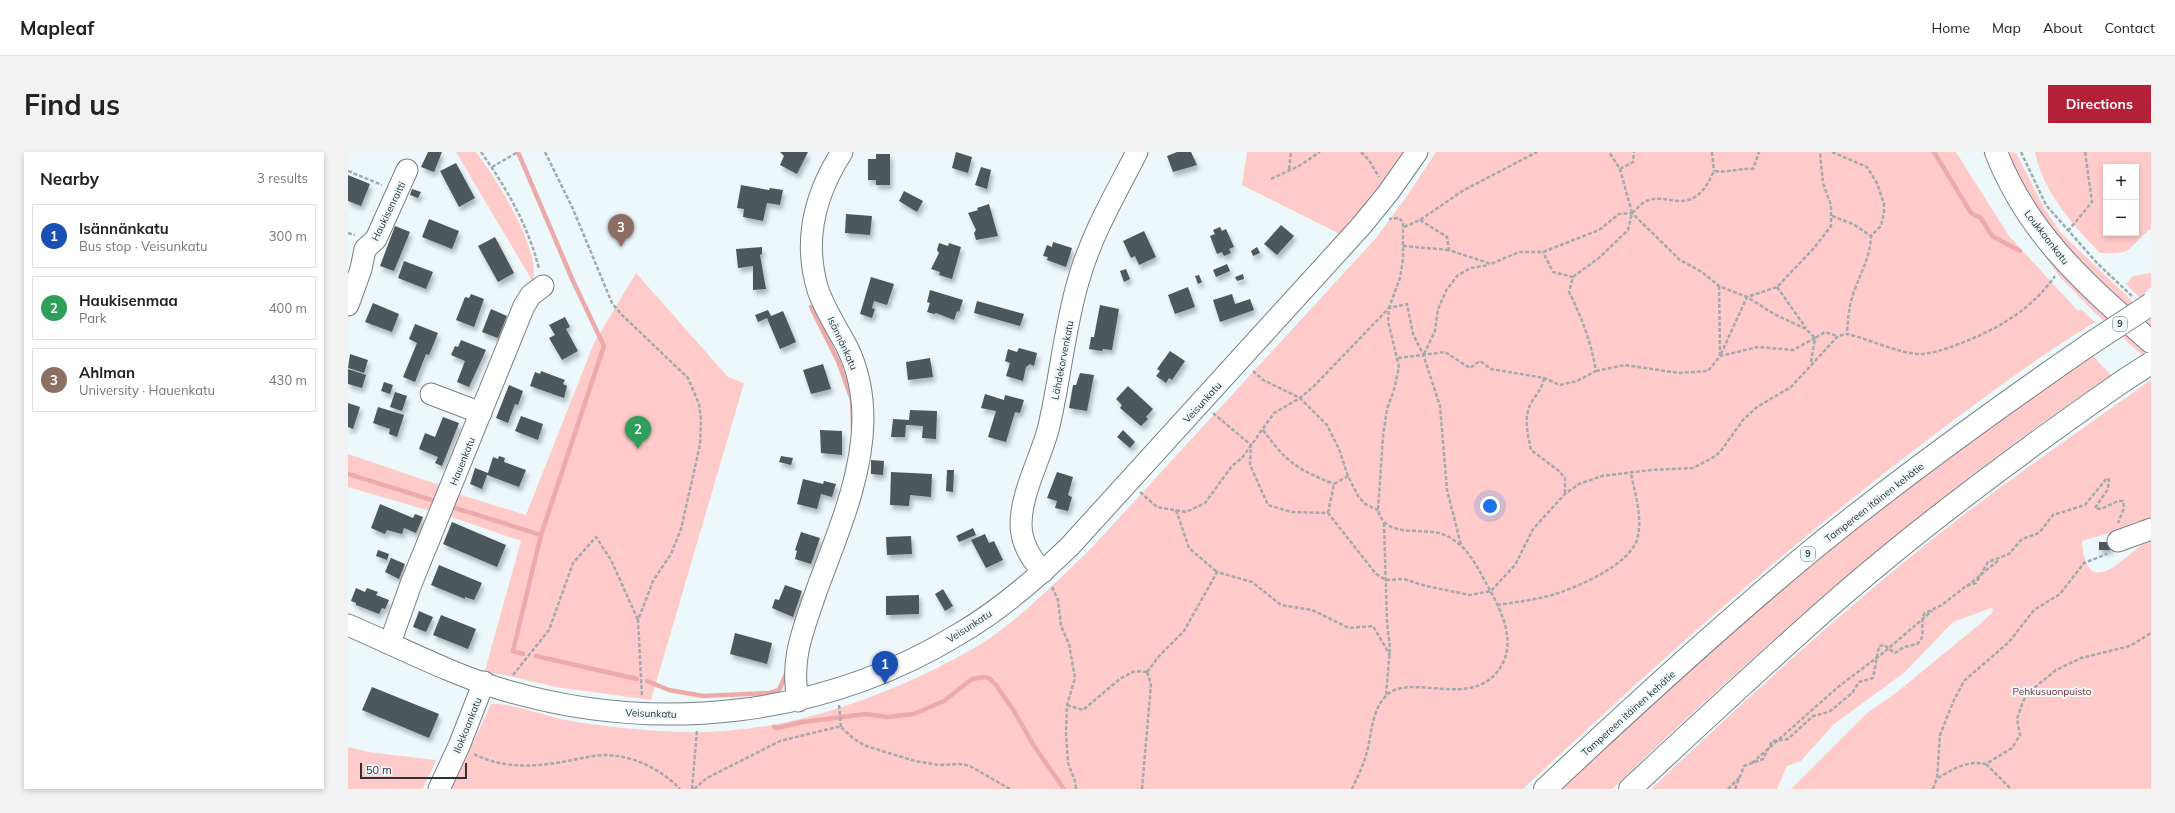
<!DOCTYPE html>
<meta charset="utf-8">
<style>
:root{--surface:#fff;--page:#f2f2f2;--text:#222;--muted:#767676;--line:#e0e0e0;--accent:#b32037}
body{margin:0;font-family:Mulish,sans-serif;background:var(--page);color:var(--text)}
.controls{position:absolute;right:12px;top:12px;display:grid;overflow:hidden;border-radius:0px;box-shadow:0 2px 6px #0003}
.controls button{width:36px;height:36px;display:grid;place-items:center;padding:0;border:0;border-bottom:1px solid var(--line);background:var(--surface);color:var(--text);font:20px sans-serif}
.scale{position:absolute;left:12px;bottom:10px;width:107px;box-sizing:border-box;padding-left:4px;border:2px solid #2e3233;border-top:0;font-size:11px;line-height:14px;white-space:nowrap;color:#2e3233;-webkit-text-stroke:3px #edf8fb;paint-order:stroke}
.you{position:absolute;left:1142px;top:354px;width:14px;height:14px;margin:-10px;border:3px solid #fff;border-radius:50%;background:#1a73e8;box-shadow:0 0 0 6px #1a73e833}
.badge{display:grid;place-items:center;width:26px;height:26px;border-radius:50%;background:var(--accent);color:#fff;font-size:13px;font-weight:700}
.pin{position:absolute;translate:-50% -33px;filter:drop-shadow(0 1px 2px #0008)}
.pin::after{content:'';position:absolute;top:21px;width:14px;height:12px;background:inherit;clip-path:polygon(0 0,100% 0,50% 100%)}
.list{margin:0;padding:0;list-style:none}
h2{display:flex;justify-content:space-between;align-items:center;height:52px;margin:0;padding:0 16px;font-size:17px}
h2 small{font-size:13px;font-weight:400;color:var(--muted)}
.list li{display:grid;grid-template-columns:26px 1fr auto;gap:12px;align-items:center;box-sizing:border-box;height:64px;margin:0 8px 8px;padding:0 8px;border:1px solid var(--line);border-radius:0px}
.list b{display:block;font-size:15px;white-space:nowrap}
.list p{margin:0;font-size:13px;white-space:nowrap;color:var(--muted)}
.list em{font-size:13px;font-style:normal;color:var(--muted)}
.map{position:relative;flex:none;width:1803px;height:637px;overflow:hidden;border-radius:0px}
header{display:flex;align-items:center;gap:24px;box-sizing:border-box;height:56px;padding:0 20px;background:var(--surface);border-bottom:1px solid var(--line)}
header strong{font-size:19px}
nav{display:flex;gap:22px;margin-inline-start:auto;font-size:14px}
.intro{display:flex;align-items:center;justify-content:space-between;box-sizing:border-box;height:96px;padding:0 24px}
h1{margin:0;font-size:28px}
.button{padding:10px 18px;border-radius:0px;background:var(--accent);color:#fff;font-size:14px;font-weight:700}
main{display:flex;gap:24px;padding:0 24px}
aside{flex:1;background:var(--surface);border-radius:0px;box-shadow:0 2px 6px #0003}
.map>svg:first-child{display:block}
.green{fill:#fecbca;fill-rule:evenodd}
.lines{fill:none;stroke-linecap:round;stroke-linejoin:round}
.stream{stroke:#ecaaaa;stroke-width:4.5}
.building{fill:#4e585b;filter:url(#shadow)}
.minor-casing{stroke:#768183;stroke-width:23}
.major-casing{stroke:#768183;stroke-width:24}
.highway-casing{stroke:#768183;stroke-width:24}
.path{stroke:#a2aaac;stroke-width:2.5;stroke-dasharray:4 2;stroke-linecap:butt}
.minor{stroke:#fff;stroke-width:21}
.major{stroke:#fff;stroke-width:22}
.highway{stroke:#fff;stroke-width:22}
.highway-bridge-casing{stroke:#768183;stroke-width:24;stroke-linecap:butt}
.highway-bridge{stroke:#fff;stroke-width:22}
.labels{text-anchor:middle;stroke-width:4;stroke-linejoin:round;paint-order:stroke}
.shield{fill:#edf8fb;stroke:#676d6f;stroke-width:1}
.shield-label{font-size:9px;font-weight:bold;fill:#2e3233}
.street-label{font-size:10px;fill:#2e3233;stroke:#edf8fb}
.park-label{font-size:10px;fill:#792c31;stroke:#edf8fb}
</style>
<header>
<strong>Mapleaf</strong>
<nav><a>Home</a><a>Map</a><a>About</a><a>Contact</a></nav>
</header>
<div class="intro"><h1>Find us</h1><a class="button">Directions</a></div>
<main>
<aside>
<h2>Nearby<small>3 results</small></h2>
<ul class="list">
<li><span class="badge" style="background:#1a4fb4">1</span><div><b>Isännänkatu</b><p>Bus stop · Veisunkatu</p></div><em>300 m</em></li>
<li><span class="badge" style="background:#2e9e5b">2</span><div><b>Haukisenmaa</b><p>Park</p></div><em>400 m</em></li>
<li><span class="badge" style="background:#8d6e63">3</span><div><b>Ahlman</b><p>University · Hauenkatu</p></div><em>430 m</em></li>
</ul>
</aside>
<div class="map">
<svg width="1803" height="637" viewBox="0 0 1803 637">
<defs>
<filter id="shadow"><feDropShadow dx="2.5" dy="4.5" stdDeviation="2" flood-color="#0004"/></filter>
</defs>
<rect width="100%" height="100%" fill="#edf8fb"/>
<g class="green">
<path d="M108,0H128C148,27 193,96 185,130Z"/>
<path d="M899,0H1061L1034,36L992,82L894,33Z"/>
<path d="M1088,0H1608L1661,84L1730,159L1733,157L1747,170C1691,204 1638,244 1586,283C1441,392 1307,513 1175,637H103L143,552C158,550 199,564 217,568C249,574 282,577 314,579C402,586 486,563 566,527C595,513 627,498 653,478C688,451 718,421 749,390L1028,86L1059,44Z"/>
<path d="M1635,0H1640L1803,202V211L1747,161L1711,124L1666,59Z"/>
<path d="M1662,0L1668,1L1696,56L1713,81L1803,167V178C1755,134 1704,91 1674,31C1670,22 1663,12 1662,0Z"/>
<path d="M1687,0H1803V77C1780,93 1788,104 1752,101C1725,73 1695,40 1687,0ZM1758,15H1788V81H1758Z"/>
<path d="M288,121L380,225L396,231L303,548L208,535L153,522H136L173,389L98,363L107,341L178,363L246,191Z"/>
<path d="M1803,121V135L1796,142L1803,157L1778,132L1785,124Z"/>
<path d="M1745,204L1763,223C1583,344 1421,487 1264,637H1214L1302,553L1410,458L1505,379L1609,299L1720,219Z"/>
<path d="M1803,228V369H1789L1761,381L1734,389C1739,454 1778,401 1803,386V637H1443L1518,562L1548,541L1633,471L1644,461L1645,458L1643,456L1605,470L1557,520L1486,572L1453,609L1439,614L1429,637H1303C1404,542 1507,446 1618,361C1679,315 1741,272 1803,228Z"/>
<path d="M0,302L97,335L82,359L0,335Z"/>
<path d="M0,595L20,600L88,608L75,637H0Z"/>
</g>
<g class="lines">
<g class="stream">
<path d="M170,0L225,129L256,194L193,383L165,499L175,502"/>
<path d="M1586,0L1623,61L1633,66L1644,84L1672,99"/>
<path d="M463,155L490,209L504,248L505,275"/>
<path d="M0,322L90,350"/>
<path d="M101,354L193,383"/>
<path d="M188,504L289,527"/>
<path d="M299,529L321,538L355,544L422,541L431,538L439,520"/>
<path d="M426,575L429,576L455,570L518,562L539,565L566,562L596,549L624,527L637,525L642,527L648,533L666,559L686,594L716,637"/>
</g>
</g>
<g class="building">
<path d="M80,0H94L86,20L73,15Z"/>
<path d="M432,0H460L449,22L432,13L436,4Z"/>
<path d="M608,0L624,5L620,21L604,16Z"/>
<path d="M829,0H843L849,13L825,20L819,4Z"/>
<path d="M528,2H542V33H528V28H520V7H528Z"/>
<path d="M108,11L127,46L111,55L92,19Z"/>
<path d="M633,15L643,18L639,37L627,33Z"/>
<path d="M0,23L22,32L13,54L0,49Z"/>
<path d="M393,33L421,38L422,36L435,38L432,53L419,51L415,69L395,65L396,57L389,56Z"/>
<path d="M64,37L73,40L70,46L62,43Z"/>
<path d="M556,39L575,49L569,60L551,49Z"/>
<path d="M641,52L650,84L628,88L626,81L628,78L620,61L630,58L629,56Z"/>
<path d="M498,62L524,64L522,83L497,81Z"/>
<path d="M81,67L111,79L104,97L74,85Z"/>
<path d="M933,73L946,84L929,103L916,92Z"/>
<path d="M47,74L62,80L46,119L32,114Z"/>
<path d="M872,75L874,79L878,77L886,95L881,97L883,101L876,104L874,100L869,102L862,84L867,82L865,78Z"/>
<path d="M796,79L808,105L791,113L787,104L783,106L775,89Z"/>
<path d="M147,85L166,121L150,130L130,94Z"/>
<path d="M705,90L724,96L718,115L699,108L700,105L695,104L699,93L704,95Z"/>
<path d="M591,91L600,94L601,91L613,95L604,127L591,123L592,120L583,117L591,101L589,98Z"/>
<path d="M414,95V102L412,103L418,137L405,138V114L390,116L388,97Z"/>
<path d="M909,95L912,101L905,104L903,99Z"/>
<path d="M56,109L85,120L78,137L50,126Z"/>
<path d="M879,112L882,119L868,125L865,118Z"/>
<path d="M778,117L782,127L776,130L772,119Z"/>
<path d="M895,122L896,127L889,129L887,125Z"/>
<path d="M851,123L854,130L850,132L847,124Z"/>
<path d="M523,125L546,132L539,153L526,149L524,156L527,157L524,166L512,162Z"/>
<path d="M840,135L847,155L827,162L820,143Z"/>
<path d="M582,138L615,148L611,160L609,159L606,168L588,161L586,162L579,160L582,151L579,150Z"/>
<path d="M123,142L136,147L126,175L108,168L117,145L121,146Z"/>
<path d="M884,142L887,152L902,147L906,158L872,170L865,148Z"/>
<path d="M629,149L676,162L672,174L626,161Z"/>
<path d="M25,151L51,162L44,180L17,170Z"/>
<path d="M752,153L771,157L764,198L755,197L754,199L741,197L743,185H746Z"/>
<path d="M143,157L159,164L150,186L134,180Z"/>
<path d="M420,158L423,164L435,159L448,190L432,197L419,166L410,170L407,163Z"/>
<path d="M217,165L222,175L218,177L230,199L214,208L201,186L207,183L201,173Z"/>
<path d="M67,172L90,181L81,203L78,202L67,230L55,225L69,191L61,187Z"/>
<path d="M113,188L138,198L121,235L109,230L117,209L103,203L107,194L110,195Z"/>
<path d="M671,196L689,201L686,214L682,212L678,215L675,229L658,224L662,211L657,209L660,197L669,200Z"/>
<path d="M822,199L837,209L824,228L821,226L818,231L808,224L812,219L809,217Z"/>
<path d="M2,202L20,208L16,221L0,216Z"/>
<path d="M582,206L585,225L560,228L558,210Z"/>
<path d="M475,212L483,237L463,242L455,218Z"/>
<path d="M0,217L18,223L14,236L0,232Z"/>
<path d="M193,219L217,228L215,232L219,234L216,246L182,234L187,220L192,222Z"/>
<path d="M732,221L746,223L739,259L721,256L725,233H728Z"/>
<path d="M36,230L45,233L42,242L33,239Z"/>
<path d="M161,233L175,239L170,253L167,252L160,271L148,266Z"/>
<path d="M780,234L805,257L798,265L800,267L793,274L772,256L774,253L768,247Z"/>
<path d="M47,240L59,244L54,259L42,255Z"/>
<path d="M637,242L656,248L657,243L676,248L672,261L667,260L658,290L640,285L648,259L633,256Z"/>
<path d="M0,251L12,255L5,277L0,275Z"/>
<path d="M30,255L56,263L49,285L41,282L42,277L25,271Z"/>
<path d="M562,258L589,259L588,287L574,286L575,274L558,273L557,285H543L545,267L561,268Z"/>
<path d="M173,264L195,272L190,288L167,279Z"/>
<path d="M95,265L111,271L94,314L87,311L90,305L71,297L77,281L87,285Z"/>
<path d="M472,278L494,279V303L473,301Z"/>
<path d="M775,278L787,290L782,296L769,285Z"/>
<path d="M151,304L157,306L156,310L178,318L171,335L139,323L134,337L122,332L127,316L140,321L145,305L150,307Z"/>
<path d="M433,304L445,306L443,313L431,310Z"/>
<path d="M523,308L536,309L535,323L523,322Z"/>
<path d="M599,318H606L605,340L598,339Z"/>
<path d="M543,320L584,322L583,345L562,343L561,354L542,353Z"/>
<path d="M709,320L725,325L720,343L724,345L720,359L707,356L709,349L699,346Z"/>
<path d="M455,327L475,332L476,329L488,332L484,345L473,342L469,357L449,352Z"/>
<path d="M32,352L65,366L67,362L75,365L68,381L56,376L54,382L39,378L37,382L23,376Z"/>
<path d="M104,370L158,393L149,415L95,392Z"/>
<path d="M625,376L628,383L611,390L608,384Z"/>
<path d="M453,380L472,386L463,412L447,407L449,399L447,398Z"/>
<path d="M637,382L641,391L646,389L655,408L638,416L623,388Z"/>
<path d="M563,384L564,402L539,403L538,385Z"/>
<rect x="1751" y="390" width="11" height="8"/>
<path d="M30,398L41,402L39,408L28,404Z"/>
<path d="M43,406L57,412L51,427L37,420Z"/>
<path d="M91,413L134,431L126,448L117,445V447L83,433Z"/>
<path d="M437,433L454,439L445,465L424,456L427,447L431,448Z"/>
<path d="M8,436L17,440L19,436L30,440L28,443L41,448L37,457L34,456L31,462L8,453V451L3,449Z"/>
<path d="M595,437L605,454L597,459L587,442Z"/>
<path d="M571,443V462L538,463V444Z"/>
<path d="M71,459L85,465L78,480L65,475Z"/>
<path d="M93,463L128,477L120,497L85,483Z"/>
<path d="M387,481L424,491L419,512L382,502Z"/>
<path d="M24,535L91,562L81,586L14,558Z"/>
</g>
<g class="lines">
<defs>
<g id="minor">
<path d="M0,153L13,117L17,97L28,87L59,18"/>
<path d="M83,242L133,261"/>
<path d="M1770,389L1803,377"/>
<path d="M695,420C683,407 673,390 673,372C673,342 692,307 700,278C712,229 716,178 730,130C743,83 767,43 789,0"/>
<path d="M0,473C51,495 103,522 156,538C309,583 475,565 611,482C652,458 688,427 722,394L1014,73L1040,41L1069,0"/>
<path d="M42,491L63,432L176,154L183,143L195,134"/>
<path d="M450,549C442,507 455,479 468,440C488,385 514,328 515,268C515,244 510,217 499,195C489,176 477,158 470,138C455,89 467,42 494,0"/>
<path d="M91,637L111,594L136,530"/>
</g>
<path id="major" d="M1648,0C1680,83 1739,133 1803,190"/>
<g id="highway">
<path d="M1197,637C1282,557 1368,478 1458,403C1549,328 1645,259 1742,192"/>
<path d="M1282,637C1351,573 1420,508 1491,446C1581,368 1677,297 1775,229"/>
</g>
</defs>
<use href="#minor" class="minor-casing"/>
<use href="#major" class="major-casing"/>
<use href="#highway" class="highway-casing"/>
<g class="path">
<path d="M133,0C158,35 181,75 191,117"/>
<path d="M197,0L225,57L264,151L273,162L340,226L351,252L353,267L352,293L333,377L323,402L305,429L290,468L294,545"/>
<path d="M1013,0L1021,8L1031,25"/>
<path d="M1364,0L1366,19"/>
<path d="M1484,0L1519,15L1529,31L1536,52V61L1533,74L1523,84C1522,106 1514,117 1507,137C1501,151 1500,166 1499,182"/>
<path d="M1673,0L1698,53L1750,112L1784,144"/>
<path d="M144,15L170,0"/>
<path d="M941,17L943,0"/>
<path d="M1272,17L1285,10L1286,0"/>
<path d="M0,19L34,33"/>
<path d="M923,27L951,14L972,0"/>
<path d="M1284,61C1289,57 1295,49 1301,48C1311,45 1320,48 1330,49C1350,50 1358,36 1366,19C1382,21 1389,16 1405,17L1411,0"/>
<path d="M1484,64L1505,72L1523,84"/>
<path d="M1072,68L1099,85L1101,98L1143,112L1171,100H1195L1251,78L1271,62L1284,61L1332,108L1354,120L1371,134L1399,145L1426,162L1458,177L1467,186L1477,180L1489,184"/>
<path d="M1056,75L1072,68L1116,38L1189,0"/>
<path d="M1720,79L1744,50L1737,0"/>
<path d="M0,81L7,83"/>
<path d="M1055,94L1101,98"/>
<path d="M1225,125L1252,105L1280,78L1284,61L1272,17L1261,0"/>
<path d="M1371,134L1372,204L1399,145L1429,135L1466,96L1483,74V53L1475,31L1472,0"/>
<path d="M1429,135L1458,176"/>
<path d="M1076,202L1087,179L1090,157L1099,137L1110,123L1123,116L1141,113"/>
<path d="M1050,206L1097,200L1122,216L1132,209L1143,217L1196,226L1212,233L1229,229L1248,219C1243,190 1234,166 1221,140L1225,125L1205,120L1195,100"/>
<path d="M905,219L915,228L952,246L979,273L991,297L1000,324L1010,344L1017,352L1030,358"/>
<path d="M1248,219L1277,213L1331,221L1360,219L1372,204L1410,195L1445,198L1467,186L1463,210"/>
<path d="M1196,226C1194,237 1189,241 1183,251C1175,266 1180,283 1183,298L1211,319L1217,326V341"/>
<path d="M865,261L903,293L902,313L920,353L943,360L980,361L1028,422L1038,428L1056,427L1078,434L1122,443L1143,439L1167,413L1185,377L1217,342L1231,332L1254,324L1303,318L1345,316L1364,306L1372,300L1395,268L1409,255L1443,235L1490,184L1499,182C1521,187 1550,201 1570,202C1585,202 1597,197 1611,192C1650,177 1683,158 1707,124"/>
<path d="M915,278C939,311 949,317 986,332"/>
<path d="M792,340L809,355L838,360L857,351L884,314L894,306L926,261L952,246L966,234L1041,156L1059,152L1065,182L1075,202L1092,254L1099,338L1113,393"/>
<path d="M828,358L841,396L869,420"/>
<path d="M980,361L986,332L1000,324"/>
<path d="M1036,371L1039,470L1042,496L1038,543"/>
<path d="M1619,434L1651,408"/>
<path d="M704,435L710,448L713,474L721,492L727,526L719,553L718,582L720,611L727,629L728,637"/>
<path d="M1149,453C1168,450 1186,448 1204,443C1228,436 1285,412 1290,384C1294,363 1287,342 1283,321"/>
<path d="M799,520L812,503L836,479L869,420L904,430L933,453L964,458L1001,476L1025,474L1042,503"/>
<path d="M165,523L201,478L225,411L248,385L263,408L290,468"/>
<path d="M491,553L493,575"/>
<path d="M719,553L735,558L773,526L787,519L799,520"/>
<path d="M126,602C155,617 189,615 219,609C232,607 245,603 258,603C286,604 313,617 332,637"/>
<path d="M1404,611L1490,535L1535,501L1584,459"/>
<path d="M1638,612L1663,637"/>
<path d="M1590,626C1605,617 1620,608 1638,612L1664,596L1672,583L1669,567L1675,549L1686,536L1708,518L1733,506L1782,494L1803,481"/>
<path d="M344,637L349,578"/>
<path d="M346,637L359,626L432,589L489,575H493L506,587L518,594L567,609L591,613L612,612L622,614L662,637"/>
<path d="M794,637L803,532L799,520"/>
<path d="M1004,637C1008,627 1014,617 1017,606C1024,587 1022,560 1038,544C1061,519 1124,559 1152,516C1170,489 1152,456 1138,431C1128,412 1120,396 1101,385C1079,372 1038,390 1030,358L1035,284L1039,257L1046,238L1051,215L1040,169L1041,156L1052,126L1055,107V70L1051,66L1041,67"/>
<path d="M1380,637L1391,626"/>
<path d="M1387,637L1396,614L1415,607L1424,589L1440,587L1465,564L1481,560L1504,541L1511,530L1525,526L1531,494L1536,493L1547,501L1556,495L1569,492C1580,483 1570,471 1577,461L1594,453L1618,434L1628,431L1640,410L1661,402L1674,387L1691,381L1705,363L1737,353L1759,326L1761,328L1760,337L1747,356L1753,357L1770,349H1775L1776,356L1770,371"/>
<path d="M1585,637L1589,626L1592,583L1605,550L1616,529L1661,490L1686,458L1712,442L1736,411L1759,402"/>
</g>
<use href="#minor" class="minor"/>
<use href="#major" class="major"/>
<use href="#highway" class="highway"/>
<defs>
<g id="highway-bridge">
<path d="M1742,192L1803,152"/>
<path d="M1775,229L1803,211"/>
</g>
</defs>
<use href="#highway-bridge" class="highway-bridge-casing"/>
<use href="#highway-bridge" class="highway-bridge"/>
</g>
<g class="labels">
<g class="shield">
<rect x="1765" y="165" width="14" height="14" rx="3"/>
<rect x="1453" y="395" width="14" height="14" rx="3"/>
</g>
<g class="shield-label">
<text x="1772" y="175">9</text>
<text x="1460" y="405">9</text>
</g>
<g class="street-label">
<text transform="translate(40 59) rotate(-64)" y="4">Haukisenraitti</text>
<text transform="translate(1699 85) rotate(52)" y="4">Loukkaankatu</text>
<text transform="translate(495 191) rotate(65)" y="4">Isännänkatu</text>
<text transform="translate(714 208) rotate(-79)" y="4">Lähdekorvenkatu</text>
<text transform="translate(854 250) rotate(-48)" y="4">Veisunkatu</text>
<text transform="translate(114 309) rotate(-68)" y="4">Hauenkatu</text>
<text transform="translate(1526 350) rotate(-38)" y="4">Tampereen itäinen kehätie</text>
<text transform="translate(621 474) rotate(-33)" y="4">Veisunkatu</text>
<text transform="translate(303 561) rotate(2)" y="4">Veisunkatu</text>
<text transform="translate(1280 561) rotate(-42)" y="4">Tampereen itäinen kehätie</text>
<text transform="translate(119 573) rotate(-68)" y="4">Ilokkaankatu</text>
</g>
<g class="park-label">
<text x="1704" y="543">Pehkusuonpuisto</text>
</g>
</g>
</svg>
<div class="controls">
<button>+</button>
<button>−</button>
</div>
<div class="scale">50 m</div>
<div class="you"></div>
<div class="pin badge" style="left:537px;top:532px;background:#1a4fb4">1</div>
<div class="pin badge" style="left:290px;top:297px;background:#2e9e5b">2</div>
<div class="pin badge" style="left:273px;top:95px;background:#8d6e63">3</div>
</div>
</main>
